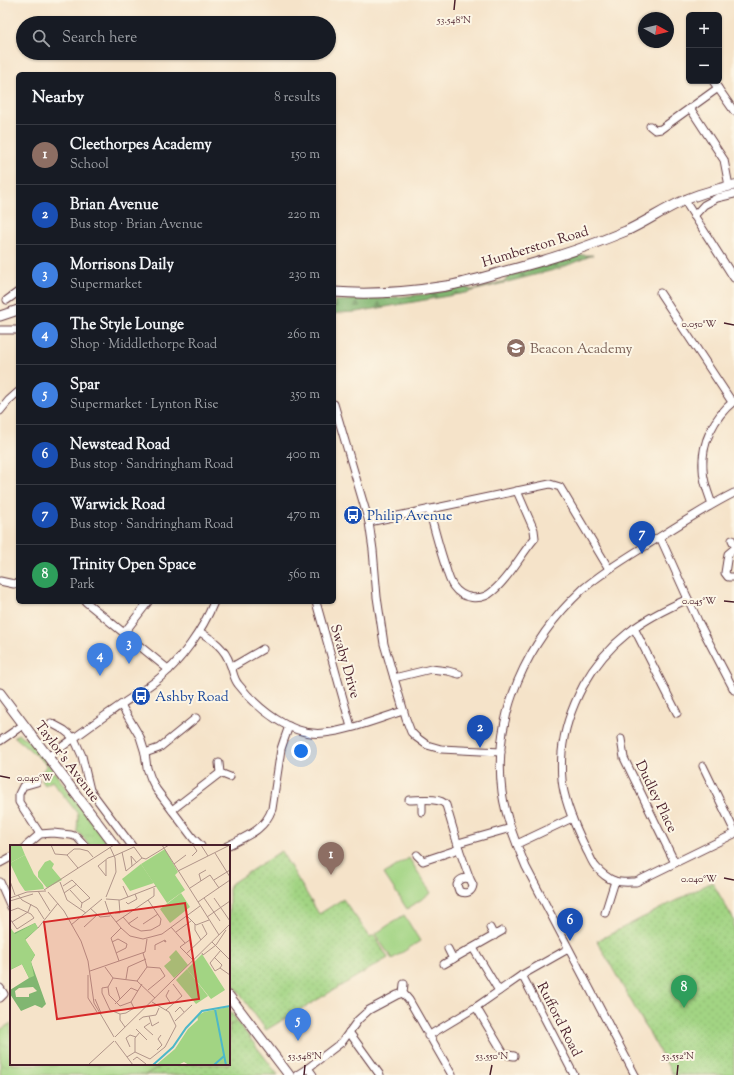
<!DOCTYPE html>
<meta charset="utf-8">
<style>
:root{--surface:#171b24;--page:#20242c;--text:#f1f3f6;--muted:#9ea1a6;--line:#363941;--accent:#1f6fb2}
body{margin:0;font-family:"Sorts Mill Goudy",serif;background:var(--page);color:var(--text)}
.controls{position:absolute;right:12px;top:12px;display:grid;overflow:hidden;border-radius:6px;box-shadow:0 1px 3px #0004}
.controls button{width:36px;height:36px;display:grid;place-items:center;padding:0;border:0;border-bottom:1px solid var(--line);background:var(--surface);color:var(--text);font:20px sans-serif}
.compass{position:absolute;left:638px;top:12px;width:36px;height:36px;border-radius:50%;background:var(--surface);box-shadow:0 1px 3px #0004;rotate:98deg}
.you{position:absolute;left:301px;top:751px;width:14px;height:14px;margin:-10px;border:3px solid #fff;border-radius:50%;background:#1a73e8;box-shadow:0 0 0 6px #1a73e833}
.badge{display:grid;place-items:center;width:26px;height:26px;border-radius:50%;background:var(--accent);color:#fff;font-size:13px;font-weight:700}
.pin{position:absolute;translate:-50% -33px;filter:drop-shadow(0 1px 2px #0008)}
.pin::after{content:'';position:absolute;top:21px;width:14px;height:12px;background:inherit;clip-path:polygon(0 0,100% 0,50% 100%)}
.list{margin:0;padding:0;list-style:none}
h2{display:flex;justify-content:space-between;align-items:center;height:52px;margin:0;padding:0 16px;font-size:17px}
h2 small{font-size:13px;font-weight:400;color:var(--muted)}
.list li{display:grid;grid-template-columns:26px 1fr auto;gap:12px;align-items:center;box-sizing:border-box;height:60px;padding:0 16px;border-top:1px solid var(--line)}
.list b{display:block;font-size:15px;white-space:nowrap}
.list p{margin:0;font-size:13px;white-space:nowrap;color:var(--muted)}
.list em{font-size:13px;font-style:normal;color:var(--muted)}
.icon{flex:none;width:22px;height:22px;fill:none;stroke:currentColor;stroke-width:2;stroke-linecap:round;stroke-linejoin:round}
.map{position:relative;flex:none;width:734px;height:1075px;overflow:hidden}
.search{position:absolute;background:var(--surface);box-shadow:0 1px 3px #0004;left:16px;top:16px;width:320px;height:44px;display:flex;align-items:center;gap:10px;box-sizing:border-box;padding:0 14px;border-radius:22px;color:var(--muted);font-size:15px}
.panel{position:absolute;background:var(--surface);box-shadow:0 1px 3px #0004;left:16px;top:72px;width:320px;height:532px;border-radius:6px}
.map>svg:first-child{display:block}
.grass{fill:url(#grass-tufts);stroke:#767a57}
.forest{fill:url(#forest-firs);stroke:#666a4e}
.park{fill:url(#park-dots);stroke:#767a57}
.pitch{fill:#a2d483;stroke:#767a57}
.lines{fill:none;stroke-linecap:round;stroke-linejoin:round}
.minor-casing{stroke:#643c43;stroke-width:9}
.major-casing{stroke:#643c43;stroke-width:11}
.minor{stroke:#fff;stroke-width:7}
.major{stroke:#fff;stroke-width:9}
.ticks{fill:none;stroke:#4a1f2b;stroke-width:1.5}
.labels{text-anchor:middle;stroke-width:4;stroke-linejoin:round;paint-order:stroke}
.street-label{font-size:14px;fill:#4a1f2b;stroke:#fcf5e5}
.education-label{font-size:14px;fill:#785e54;stroke:#fcf5e5;text-anchor:start}
.transit-label{font-size:14px;fill:#164399;stroke:#fcf5e5;text-anchor:start}
.inset-river{fill:none;stroke:#4db8c9;stroke-width:2}
.inset-road{fill:none;stroke:#b1958a;stroke-width:1}
.view{fill:#d62828;fill-opacity:0.15;stroke:#d62828;stroke-width:2}
.inset-edge{fill:none;stroke:#4a1f2b;stroke-width:2}
.ticks-label{font-size:10px;text-anchor:middle;fill:#4a1f2b;stroke:#fcf5e5;stroke-width:4;stroke-linejoin:round;paint-order:stroke}
</style>
<div class="map">
<svg width="734" height="1075" viewBox="0 0 734 1075">
<defs>
<pattern id="grass-tufts" width="24" height="20" patternUnits="userSpaceOnUse"><rect width="24" height="20" fill="#a2d483"/><path d="M3 7l-1-3M5 7V3M7 7l1-3M15 17l-1-3M17 17v-4M19 17l1-3" fill="none" stroke="#8db671"/></pattern>
<pattern id="forest-firs" width="22" height="20" patternUnits="userSpaceOnUse"><rect width="22" height="20" fill="#81b671"/><path d="M5 1l3.5 6h-7zM16 11l3.5 6h-7z" fill="#6c935d"/></pattern>
<pattern id="park-dots" width="8" height="8" patternUnits="userSpaceOnUse"><rect width="8" height="8" fill="#a2d483"/><path d="M2 2h.1M6 6h.1" fill="none" stroke="#8db671" stroke-width="1.8" stroke-linecap="round"/></pattern>
</defs>
<rect width="100%" height="100%" fill="#fcf5e5"/>
<filter id="ink" filterUnits="userSpaceOnUse"><feTurbulence type="fractalNoise" baseFrequency=".025" numOctaves="2"/><feDisplacementMap in="SourceGraphic" scale="8" xChannelSelector="R" yChannelSelector="G"/><feConvolveMatrix kernelMatrix="1 2 1 2 8 2 1 2 1" color-interpolation-filters="sRGB"/></filter>
<filter id="wash" filterUnits="userSpaceOnUse"><feTurbulence type="fractalNoise" baseFrequency=".012" numOctaves="4" result="noise"/><feDisplacementMap in="SourceGraphic" scale="16" xChannelSelector="R" yChannelSelector="G"/><feGaussianBlur stdDeviation="0.9" result="paint"/><feColorMatrix in="noise" values="0 0 0 0 0 0 0 0 0 0 0 0 0 0 0 0 0 1.4 0 .05"/><feComposite in="paint" operator="in"/></filter>
<g filter="url(#wash)">
<rect width="100%" height="100%" fill="#f5e3c9"/>
<g class="grass">
<path d="M19,734L35,746L109,846H101L99,843L95,846H90L79,833L77,832L78,814L52,781L45,785L42,781L43,776L41,773L47,765L14,736Z"/>
<path d="M229,1009L237,1021L229,1026Z"/>
<path d="M11,1023V1064H164L145,1075H0V1030Z"/>
</g>
<path class="forest" d="M579,255H593L558,269L465,293L357,312L337,313L334,315V301L385,298L428,294L465,287L472,290L505,281L510,275Z"/>
<g class="park">
<path d="M281,851L319,914L343,899L370,937L374,935L388,958L266,1030L229,979V885Z"/>
<path d="M712,882L734,920V1075H673L597,941Z"/>
<path d="M237,1021L278,1075H145L164,1064H229V1026Z"/>
</g>
<g class="pitch">
<path d="M409,858L431,893L407,909L384,874Z"/>
<path d="M404,915L420,941L392,959L375,934Z"/>
</g>
</g>
<g filter="url(#ink)">
<g class="lines">
<defs>
<g id="minor">
<path d="M713,81L734,111"/>
<path d="M690,108L724,160L729,186"/>
<path d="M650,126L655,130L661,129L718,88"/>
<path d="M685,199L688,206L734,278"/>
<path d="M694,216L704,205L717,198L734,194"/>
<path d="M660,293L732,402"/>
<path d="M7,300L18,292"/>
<path d="M0,330H18"/>
<path d="M334,404L369,522L373,550L377,597L384,644L406,719L411,732L416,737L427,745L441,749L501,752"/>
<path d="M0,411L9,400L18,392"/>
<path d="M712,504C708,493 703,481 703,469C701,443 714,417 734,401"/>
<path d="M429,509C434,528 439,547 445,565C447,572 449,580 453,586C462,599 481,602 493,591C510,577 521,554 535,538L534,530L517,491"/>
<path d="M369,522L550,484L560,487L609,569"/>
<path d="M660,537L698,621L734,690"/>
<path d="M732,540L734,544"/>
<path d="M734,549L728,554L725,573L728,577H734"/>
<path d="M0,581L14,584L18,583"/>
<path d="M688,599C642,619 608,641 583,686C572,707 564,729 562,752C561,765 561,779 564,792C569,813 578,832 587,851C590,856 592,863 596,867C600,872 608,879 615,881C622,883 630,882 636,882L734,834"/>
<path d="M86,602L169,670"/>
<path d="M316,602L351,727"/>
<path d="M634,628L677,713"/>
<path d="M200,632C213,640 225,648 230,664C233,670 233,678 238,684C257,708 291,737 324,733C351,730 378,719 403,711"/>
<path d="M124,633L148,602"/>
<path d="M232,667L263,649"/>
<path d="M394,678L431,669L448,671L459,674"/>
<path d="M121,705L140,737L145,753L147,768L151,779L156,789L193,838L201,846"/>
<path d="M51,723L64,730L74,738L82,756L90,790L132,846"/>
<path d="M621,739L624,758L675,863"/>
<path d="M0,741L23,725"/>
<path d="M145,753L159,748L196,718"/>
<path d="M48,757C69,742 90,726 112,711C127,700 143,691 157,680C181,662 203,629 214,602"/>
<path d="M219,763L220,773L230,777"/>
<path d="M703,766L734,830"/>
<path d="M37,782L23,786L19,794V802L40,834"/>
<path d="M409,800C420,800 440,797 446,805L459,849L470,879L473,885C472,892 466,895 459,891L457,885C459,879 464,877 470,879"/>
<path d="M172,810L220,773"/>
<path d="M422,812V800"/>
<path d="M458,843L511,828"/>
<path d="M517,844L572,818"/>
<path d="M26,846L40,834L53,833L71,835L77,837L85,846"/>
<path d="M227,846C246,836 264,831 272,809L281,749L284,740L289,726"/>
<path d="M417,855L423,861L459,849"/>
<path d="M0,863L11,857"/>
<path d="M0,882L11,907"/>
<path d="M605,913L615,881"/>
<path d="M490,928L494,936"/>
<path d="M473,948L499,991"/>
<path d="M448,949L453,959"/>
<path d="M444,964L502,931"/>
<path d="M522,975L574,1075"/>
<path d="M404,984L403,993L409,1000L452,1075"/>
<path d="M0,988L4,994L0,998"/>
<path d="M476,1007L504,1054L508,1055L514,1056"/>
<path d="M349,1032L380,1075"/>
<path d="M428,1036L476,1007L522,975L568,949"/>
<path d="M308,1068L313,1075"/>
<path d="M297,1075L308,1068L342,1042L358,1020L369,1010L397,995L403,993"/>
<path d="M635,1075L526,867C516,843 506,819 502,792C492,715 527,641 583,589C606,569 633,554 658,538C683,522 708,506 734,493"/>
</g>
<g id="major">
<path d="M334,292C372,295 409,292 446,286C470,282 493,274 517,268C554,258 590,246 626,231C646,222 664,209 685,200C700,193 717,189 734,185"/>
<path d="M0,316L18,310"/>
<path d="M0,693L115,846"/>
<path d="M229,996L289,1075"/>
</g>
</defs>
<use href="#minor" class="minor-casing"/>
<use href="#major" class="major-casing"/>
<use href="#minor" class="minor"/>
<use href="#major" class="major"/>
</g>
</g>
<path class="ticks" d="M454,10L455,0M724,323L734,325M724,601L734,602M0,776L10,778M724,878L734,880M304,1075L305,1065M490,1075L492,1065M677,1075L678,1065"/>
<defs>
<symbol id="school-disc" viewBox="-11 -11 22 22"><circle r="9.5" fill="#8d6e63" stroke="#fcf5e5"/><path d="M0-5L7-2L0 1L-7-2ZM-4 1L0 2.5L4 1V4Q0 6-4 4Z" fill="#fff"/></symbol>
<symbol id="bus-disc" viewBox="-11 -11 22 22"><circle r="9.5" fill="#1a4fb4" stroke="#fcf5e5"/><path d="M-5-6H5V4H4V6H2V4H-2V6H-4V4H-5ZM-3.5-4V0h7V-4ZM-3.5 1.2v1.5H-2V1.2ZM2 1.2v1.5H3.5V1.2Z" fill="#fff"/></symbol>
</defs>
<g fill-rule="evenodd">
<use href="#school-disc" x="505" y="337" width="22" height="22"/>
<use href="#bus-disc" x="342" y="504" width="22" height="22"/>
<use href="#bus-disc" x="130" y="685" width="22" height="22"/>
</g>
<g class="labels">
<g class="street-label">
<text transform="translate(535 246) rotate(-17)" y="5">Humberston Road</text>
<text transform="translate(346 661) rotate(74)" y="5">Swaby Drive</text>
<text transform="translate(68 761) rotate(53)" y="5">Taylor's Avenue</text>
<text transform="translate(657 796) rotate(64)" y="5">Dudley Place</text>
<text transform="translate(560 1019) rotate(63)" y="5">Rufford Road</text>
</g>
<g class="education-label">
<text x="530" y="353">Beacon Academy</text>
</g>
<g class="transit-label">
<text x="367" y="520">Philip Avenue</text>
<text x="155" y="701">Ashby Road</text>
</g>
</g>
<g transform="translate(10 845)">
<rect width="220" height="220" fill="#f5e3c9"/>
<path d="M177,124L198,151L186,159L166,135Z" fill="#a2d483"/>
<path d="M25,78L28,83L15,95L25,110L21,117L36,159L32,163L25,160L11,166L0,149V145L19,133L12,119L0,125L4,88ZM23,142L27,146L19,149V152H6L5,146L9,143Z" fill="#81b671" fill-rule="evenodd"/>
<path d="M155,4L168,27L165,30L175,45L157,58L131,19Z" fill="#a2d483"/>
<path d="M0,0H11L15,10L0,18ZM40,15L44,19L42,23L52,35L37,43L28,32V27L35,17ZM171,48L180,62L160,78L150,64ZM25,78L28,83L15,94L25,110L21,116L24,131L19,133L12,119L0,125V82L5,89ZM166,105L178,120L164,133L154,121L161,115L159,112ZM192,109L215,145L201,154L177,124ZM218,162L220,163V220H179L174,217L168,220H146L165,204L178,184L188,175L187,171L194,167Z" fill="#a2d483"/>
<path d="M131,19L144,38L120,46L112,34Z" fill="#a2d483"/>
<path d="M15,10L24,29L33,40L34,44L15,46L9,37L0,18Z" fill="#a2d483"/>
<path class="inset-river" d="M205,164L216,220M143,220L163,202L176,183L192,166L220,161M204,220L214,211"/>
<path class="inset-road" d="M41,0L45,9L57,10M152,0L209,90M191,0L198,11L220,0M112,7L116,26L132,13M205,8L220,32M57,10L64,4H70L78,6L83,12M57,10L68,23M104,11L124,2L132,13M182,11L187,6L183,0M132,13L136,14L159,0M96,15V31L88,21L98,13L104,11M164,19L176,10M122,21L121,11L127,18M168,26L198,11M204,35L220,25M0,36L5,50M191,36L189,29L196,25M50,37L57,55L76,68M53,41L62,35L80,53L72,58L71,63M113,41L118,52M180,43L200,30L209,43M34,45L104,0M60,45L72,58M28,46L40,66M38,47L54,66L71,96L78,116L84,158L104,192M54,48L67,39M8,50L12,55L27,63L34,74M96,52L106,27L105,13L100,2M0,53L17,47L36,46M194,53L210,76M204,53L220,76M96,54L110,55L146,41M0,56L23,49M95,56L99,68L111,83L120,91L133,94L152,89L190,61M116,57L118,59L127,54L125,49M188,57L220,35M80,63L90,72L100,71M0,66L8,63L21,69L24,73L7,84L0,74M105,68H110L109,55M177,71L186,80L199,75M113,72L121,81L131,86L141,85L150,80L151,74L138,55M197,72L220,56M2,77L18,67L21,59M106,77L144,51V43M118,79L128,72M133,79L148,69M185,79V85L191,95M61,80L92,54M74,82L87,70M161,82L175,98M28,83L48,58M166,87L181,76M102,97L108,94L117,99L116,103L106,108M202,97L220,115M170,102L184,116M170,102L181,94M145,105V100L155,95L156,97L154,96M192,108L193,110L206,100L216,85M176,109L197,89L192,79M204,112L212,120L210,123M109,116L101,93L111,83M95,122L103,133L127,136L145,153M137,122L150,123L155,131L138,145M210,123L205,126L200,118L211,105M210,123L220,130M80,126L135,107L137,94M78,130V153L87,167M103,133L98,142L99,150L110,161L121,157L132,139M116,134L118,122L136,114M127,136L137,122L133,108M98,142L92,143V148L100,165L110,169L116,168L124,163L121,157M106,142L110,154M159,145L156,151L161,159M85,154L91,168M105,159L121,143L128,146M156,165L172,151L163,139M165,167L170,162L174,167M110,169V175L115,182M139,171L142,181L149,177M129,175L133,172L146,170L149,163M165,176L182,160M140,178L134,182L143,190M126,184L137,195M105,192L220,79M105,196L123,220M120,202L116,193L120,190L126,192M147,205L152,200L148,194L151,190M125,207V193L130,187M117,212L125,207L140,214L155,202L166,181L159,167L142,157M123,215L127,212L136,219M78,220L104,196"/>
<path class="view" d="M175,58L189,154L47,174L34,77Z"/>
<rect width="220" height="220" class="inset-edge"/>
</g>
<g class="ticks-label">
<text x="454" y="23">53.548°N</text>
<text x="699" y="327">0.050°W</text>
<text x="699" y="604">0.045°W</text>
<text x="35" y="781">0.040°W</text>
<text x="699" y="882">0.040°W</text>
<text x="305" y="1059">53.548°N</text>
<text x="492" y="1059">53.550°N</text>
<text x="678" y="1059">53.552°N</text>
</g>
</svg>
<div class="controls">
<button>+</button>
<button>−</button>
</div>
<svg class="compass" viewBox="-18 -18 36 36"><path d="M0-13l5 13h-10z" fill="#e53935"/><path d="M0 13l5-13h-10z" fill="#9ea1a6"/></svg>
<div class="you"></div>
<div class="pin badge" style="left:331px;top:875px;background:#8d6e63">1</div>
<div class="pin badge" style="left:480px;top:748px;background:#1a4fb4">2</div>
<div class="pin badge" style="left:129px;top:664px;background:#3f7fe0">3</div>
<div class="pin badge" style="left:100px;top:676px;background:#3f7fe0">4</div>
<div class="pin badge" style="left:298px;top:1041px;background:#3f7fe0">5</div>
<div class="pin badge" style="left:570px;top:941px;background:#1a4fb4">6</div>
<div class="pin badge" style="left:642px;top:554px;background:#1a4fb4">7</div>
<div class="pin badge" style="left:684px;top:1008px;background:#2e9e5b">8</div>
<div class="search"><svg class="icon" aria-label="search" viewBox="0 0 24 24"><circle cx="10" cy="10" r="6"/><path d="M15 15l6 6"/></svg>Search here</div>
<section class="panel">
<h2>Nearby<small>8 results</small></h2>
<ul class="list">
<li><span class="badge" style="background:#8d6e63">1</span><div><b>Cleethorpes Academy</b><p>School</p></div><em>150 m</em></li>
<li><span class="badge" style="background:#1a4fb4">2</span><div><b>Brian Avenue</b><p>Bus stop · Brian Avenue</p></div><em>220 m</em></li>
<li><span class="badge" style="background:#3f7fe0">3</span><div><b>Morrisons Daily</b><p>Supermarket</p></div><em>230 m</em></li>
<li><span class="badge" style="background:#3f7fe0">4</span><div><b>The Style Lounge</b><p>Shop · Middlethorpe Road</p></div><em>260 m</em></li>
<li><span class="badge" style="background:#3f7fe0">5</span><div><b>Spar</b><p>Supermarket · Lynton Rise</p></div><em>350 m</em></li>
<li><span class="badge" style="background:#1a4fb4">6</span><div><b>Newstead Road</b><p>Bus stop · Sandringham Road</p></div><em>400 m</em></li>
<li><span class="badge" style="background:#1a4fb4">7</span><div><b>Warwick Road</b><p>Bus stop · Sandringham Road</p></div><em>470 m</em></li>
<li><span class="badge" style="background:#2e9e5b">8</span><div><b>Trinity Open Space</b><p>Park</p></div><em>560 m</em></li>
</ul>
</section>
</div>
